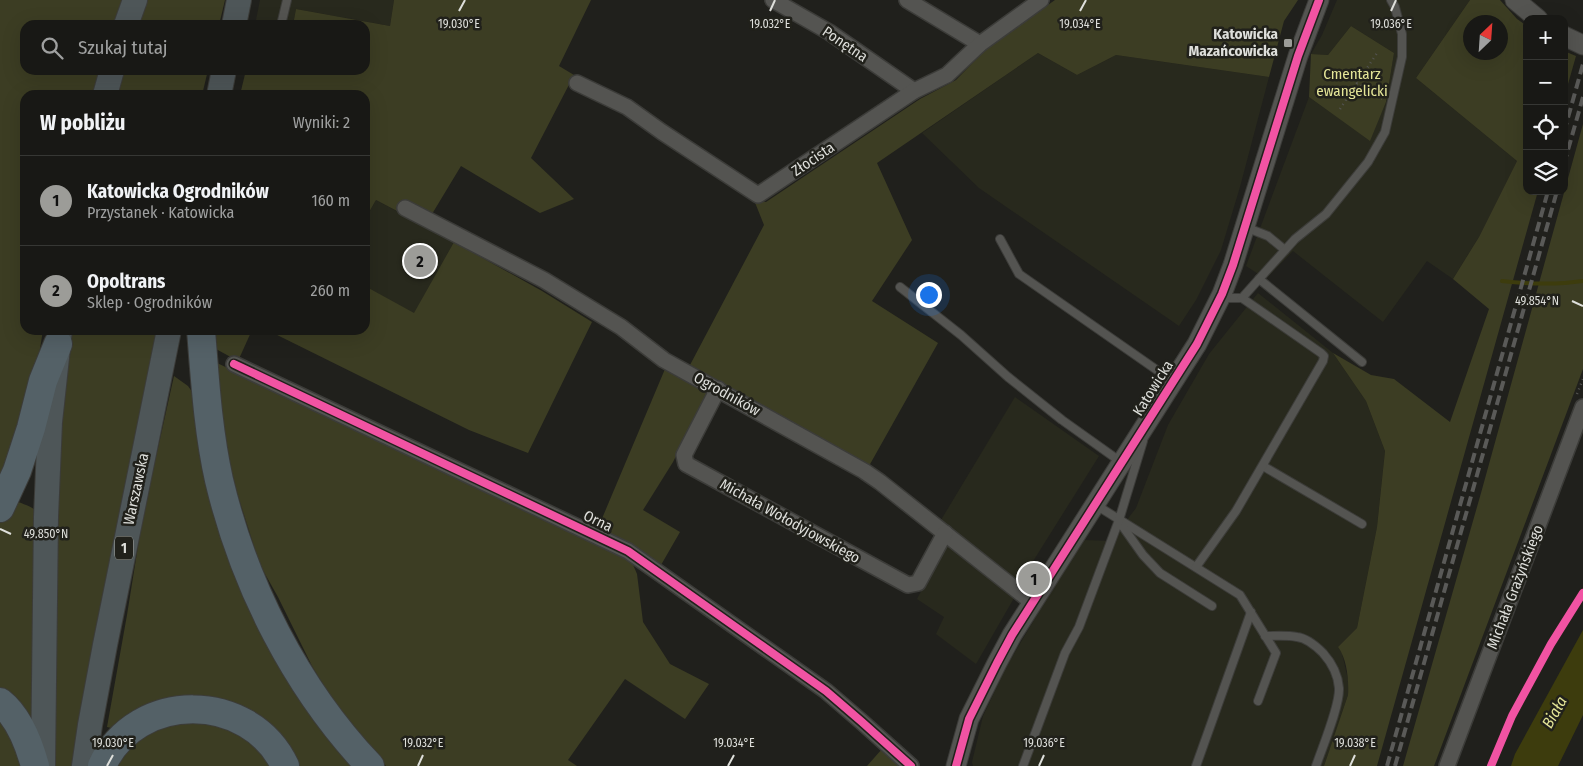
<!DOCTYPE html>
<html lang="pl">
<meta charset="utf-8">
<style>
:root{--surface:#181815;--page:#252522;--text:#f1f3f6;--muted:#9fa0a0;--line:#363734;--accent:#9c9c98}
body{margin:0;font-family:"Fira Sans Condensed",sans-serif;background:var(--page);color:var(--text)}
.controls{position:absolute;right:15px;top:15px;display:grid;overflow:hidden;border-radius:10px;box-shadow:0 5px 20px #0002}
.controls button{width:45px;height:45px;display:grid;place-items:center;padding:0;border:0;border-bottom:1px solid var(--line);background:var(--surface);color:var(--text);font:25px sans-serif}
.compass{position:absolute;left:1463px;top:15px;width:45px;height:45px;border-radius:50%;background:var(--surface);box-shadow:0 5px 20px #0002;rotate:25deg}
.you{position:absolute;left:928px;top:294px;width:18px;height:18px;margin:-12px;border:4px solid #fff;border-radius:50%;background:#1a73e8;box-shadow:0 0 0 8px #1a73e833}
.badge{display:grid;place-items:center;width:32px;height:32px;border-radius:50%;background:var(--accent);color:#111;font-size:16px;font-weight:700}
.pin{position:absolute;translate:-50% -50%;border:2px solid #fff;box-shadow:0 1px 5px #0006}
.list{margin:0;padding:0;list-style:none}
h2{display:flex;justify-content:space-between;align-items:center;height:65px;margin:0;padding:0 20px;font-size:21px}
h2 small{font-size:16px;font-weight:400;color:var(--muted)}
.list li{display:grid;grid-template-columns:32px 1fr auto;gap:15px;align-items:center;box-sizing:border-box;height:90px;padding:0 20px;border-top:1px solid var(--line)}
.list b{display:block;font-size:19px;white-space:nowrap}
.list p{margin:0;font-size:16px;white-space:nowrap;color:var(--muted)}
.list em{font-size:16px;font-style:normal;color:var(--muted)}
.icon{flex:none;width:28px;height:28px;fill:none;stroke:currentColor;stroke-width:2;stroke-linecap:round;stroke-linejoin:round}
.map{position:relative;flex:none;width:1583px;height:766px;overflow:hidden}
.search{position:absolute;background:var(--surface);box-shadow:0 5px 20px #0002;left:20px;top:20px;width:350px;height:55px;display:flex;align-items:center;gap:12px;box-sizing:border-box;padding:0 18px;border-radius:15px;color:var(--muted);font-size:19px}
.panel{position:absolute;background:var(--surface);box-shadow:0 5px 20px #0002;left:20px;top:90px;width:350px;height:245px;border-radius:15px}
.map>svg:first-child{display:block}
.built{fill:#28291d}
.green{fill:#3c3d23;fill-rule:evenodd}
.water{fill:#3d3c0d}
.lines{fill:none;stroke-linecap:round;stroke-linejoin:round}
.stream{stroke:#3d3c0d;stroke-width:4}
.service-casing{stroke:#3c3c39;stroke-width:10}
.minor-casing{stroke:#3c3c39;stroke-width:18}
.tertiary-casing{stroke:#3c3c39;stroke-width:21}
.primary-casing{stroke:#3c3c39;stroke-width:26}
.motorway-casing{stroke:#3c3c39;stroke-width:30}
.path{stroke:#545452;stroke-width:2.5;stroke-dasharray:1 4;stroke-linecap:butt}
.service{stroke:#545451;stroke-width:8}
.minor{stroke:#545451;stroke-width:15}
.tertiary{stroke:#545451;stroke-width:19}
.primary{stroke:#4e5658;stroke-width:24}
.motorway{stroke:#546167;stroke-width:28}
.rail{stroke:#5a5a58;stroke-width:4;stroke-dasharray:10 5;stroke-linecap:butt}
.cycleway-casing{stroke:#21211b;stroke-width:11}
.cycleway{stroke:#f153a3;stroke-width:8}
.ticks{fill:none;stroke:#dedfdb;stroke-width:2}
.poi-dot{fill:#9c9c98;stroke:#21211b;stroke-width:2}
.labels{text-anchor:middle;stroke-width:5;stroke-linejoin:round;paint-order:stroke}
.shield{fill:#21211b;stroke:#a5a6a1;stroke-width:1}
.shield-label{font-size:14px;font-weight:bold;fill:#dedfdb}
.poi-label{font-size:15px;font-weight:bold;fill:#dedfdb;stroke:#21211b;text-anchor:end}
.street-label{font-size:15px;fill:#dedfdb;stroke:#21211b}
.park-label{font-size:15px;fill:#e5e698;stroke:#21211b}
.water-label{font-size:16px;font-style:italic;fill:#e4e597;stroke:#21211b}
.ticks-label{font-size:12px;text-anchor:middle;fill:#dedfdb;stroke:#21211b;stroke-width:5;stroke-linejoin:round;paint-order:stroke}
</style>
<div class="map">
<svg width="1583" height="766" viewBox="0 0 1583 766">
<rect width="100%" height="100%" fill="#20201c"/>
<g class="built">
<path d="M260,0H394L390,26L296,9L293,25H255Z"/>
<path d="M1337,0H1470L1416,78L1517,161L1479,237L1453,279L1427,261L1383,322L1293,251L1266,279L1246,266L1309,97L1369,140L1386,102L1394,53L1351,26L1328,55L1311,54L1322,35Z"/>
<path d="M1038,53L1077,75L1116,55L1269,77L1240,187L1221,250L1196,300L1179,326L979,188L922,133Z"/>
<path d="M376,200L454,242L414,314L365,286V219Z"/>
<path d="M1258,293L1333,353L1366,401L1385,451L1377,527L1357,628L1338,647L1342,653L1349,684L1348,695L1324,766H973L972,762L983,716L1006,667L1040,610L1084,540L1111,541L1136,508L1168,425L1209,354Z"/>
<path d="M1015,397L1099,456L1020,582L941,520Z"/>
<path d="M946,544L1014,598L976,664L936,634L944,617L917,599Z"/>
</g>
<g class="green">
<path d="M0,0H122L116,25H25V70H102L94,95H25V330H43L39,355L0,489Z"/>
<path d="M146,0H225L219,25H137Z"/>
<path d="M394,0H591L559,66L574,75L531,158L574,199L540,213L461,166L432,214L403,200L397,211L376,200L365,219V95H240L246,70H365V25H293L296,9L390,26Z"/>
<path d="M1055,0H1298L1284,21L1269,77L1116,55L1077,75L1038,53L877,163L912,240L872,301L938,343L869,466L690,365L764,225L754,200L766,202L920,99L956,80L987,48Z"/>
<path d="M1470,0H1500L1517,19L1527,26V191H1538L1377,766H1324L1348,695C1349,680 1347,659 1338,647L1357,628L1377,527L1385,451L1366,401L1333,353L1371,375L1394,379L1450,422L1489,309L1453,279L1479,237L1517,161L1416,78ZM1470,22H1500V52H1470Z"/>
<path d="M1351,26L1394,53L1386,102L1370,141L1309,97L1311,54L1328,55Z"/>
<path d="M1564,51L1576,56L1564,98Z"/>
<path d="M121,70H208L202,95H114Z"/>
<path d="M1583,124V369L1434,766H1403L1481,493Z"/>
<path d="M454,242L542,291L592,322L528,453L469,430L267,330H365V286L414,313Z"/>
<path d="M69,330H160L75,766H52L55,497Z"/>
<path d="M214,330H252L238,361L216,349Z"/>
<path d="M215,362L631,560L637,574L643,622L670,664L709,684L685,719L625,679L568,760L577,766H386L343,717L312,666L278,597L260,565L238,496L224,442Z"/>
<path d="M665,369L708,392L673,462L643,510L680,532L661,565L598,528Z"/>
<path d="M174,376L188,386L195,396L201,446L355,766H297L214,699L178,697L148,704L125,717L116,729L107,727L127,615L143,515Z"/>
<path d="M13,499C20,504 28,504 35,510L32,711L29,727L0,693V523Z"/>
<path d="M0,714L24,766H0Z"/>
<path d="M199,719L246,737L263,756L269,766H114L144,732Z"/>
<path d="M882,749L901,766H867Z"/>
</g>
<path class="water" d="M1583,630V715L1558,766H1511L1515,754Z"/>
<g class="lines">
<path class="stream" d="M1502,281C1529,284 1556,285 1583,281"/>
<defs>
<g id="service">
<path d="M281,25L287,0"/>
<path d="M1245,227L1268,236L1285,250"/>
<path d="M1000,239L1019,274L1174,382"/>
<path d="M1259,279L1362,362"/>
<path d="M900,287L961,335L1008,377L1062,420L1121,462"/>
<path d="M1220,298H1242L1295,239L1326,214L1368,162L1385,132L1402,57V34L1395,7L1391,0"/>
<path d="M1263,466L1362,524"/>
<path d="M1096,505L1240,595L1276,653L1258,701"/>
<path d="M1121,524L1143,555L1160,573L1212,606"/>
<path d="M1196,567L1236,511L1323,361L1324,356L1321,353L1242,298"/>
<path d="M1265,636C1276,636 1287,635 1297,637C1306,638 1316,646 1323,653C1331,662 1338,675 1339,688C1340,706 1322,748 1316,766"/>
<path d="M1023,766L1065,653L1079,627L1119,520L1143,441"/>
<path d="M1196,766L1251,612"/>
</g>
<g id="minor">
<path d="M773,0L829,32L914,91"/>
<path d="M907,0L980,44"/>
<path d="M577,83L627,107L662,132L758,195L914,91L947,75L980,44L1041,0"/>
<path d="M405,208L544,280L621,327L664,360L864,471L880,482L1033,603"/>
<path d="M234,364L628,551L826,691L862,722L911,766"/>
<path d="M718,389L684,455L686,464L908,585L918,583L945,533"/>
<path d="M1447,766L1583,407"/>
</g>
<g id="tertiary">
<path d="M1515,0L1538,19"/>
<path d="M1564,36L1583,45"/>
<path d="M956,766L969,719L997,663L1012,635L1197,344L1222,294L1233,265L1298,56L1319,0"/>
</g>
<g id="primary">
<path d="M126,25L135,0"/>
<path d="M234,25L239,0"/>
<path d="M105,95L112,70"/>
<path d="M219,95L224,70"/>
<path d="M43,766L46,517L50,422L60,330"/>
<path d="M84,766L90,725L105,645L169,330"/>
</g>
<g id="motorway">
<path d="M201,330C205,380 208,431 219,480C244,585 296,688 370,766"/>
<path d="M0,508L17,471L31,428L43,381L58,344"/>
<path d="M0,702C19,717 29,744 35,766"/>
<path d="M102,766C136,690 250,691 285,766"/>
</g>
</defs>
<use href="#service" class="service-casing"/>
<use href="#minor" class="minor-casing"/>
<use href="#tertiary" class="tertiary-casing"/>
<use href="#primary" class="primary-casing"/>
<use href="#motorway" class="motorway-casing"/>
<g class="path">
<path d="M1348,77L1382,99"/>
<path d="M1340,109L1377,53"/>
<path d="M1577,394L1583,379"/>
</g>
<use href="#service" class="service"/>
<use href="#minor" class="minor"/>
<use href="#tertiary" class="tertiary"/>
<use href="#primary" class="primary"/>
<use href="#motorway" class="motorway"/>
<g class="rail">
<path d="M1564,132L1583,64"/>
<path d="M1564,164L1583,97"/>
<path d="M1387,766L1548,191"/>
<path d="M1395,766L1557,191"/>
</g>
<defs>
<g id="cycleway">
<path d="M234,364L628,551L826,691L862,722L911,766"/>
<path d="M956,766L969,719L997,663L1012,635L1197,344L1222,294L1233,265L1298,56L1319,0"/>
<path d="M1491,766L1512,716L1551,644L1583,593"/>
</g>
</defs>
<use href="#cycleway" class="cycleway-casing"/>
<use href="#cycleway" class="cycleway"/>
</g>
<path class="ticks" d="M459,11L465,0M770,11L775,0M1080,11L1086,0M1391,11L1396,0M1572,301L1583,306M0,529L11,534M107,766L113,755M418,766L423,755M728,766L734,755M1039,766L1044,755M1350,766L1355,755"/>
<rect class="poi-dot" x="1283" y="38" width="10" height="10" rx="2.5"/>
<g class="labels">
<rect class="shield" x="115" y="536.5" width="18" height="23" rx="4"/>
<g class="shield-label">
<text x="124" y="553">1</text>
</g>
<g class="poi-label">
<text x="1278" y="39">Katowicka<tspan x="1278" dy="17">Mazańcowicka</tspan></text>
</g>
<g class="street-label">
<text transform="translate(845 44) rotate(34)" y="5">Ponętna</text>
<text transform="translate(813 159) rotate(-34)" y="5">Złocista</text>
<text transform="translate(1153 388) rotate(-58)" y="5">Katowicka</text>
<text transform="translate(727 394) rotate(29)" y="5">Ogrodników</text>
<text transform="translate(136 489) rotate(-78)" y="5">Warszawska</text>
<text transform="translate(598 521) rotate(26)" y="5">Orna</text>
<text transform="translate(790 521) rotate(29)" y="5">Michała Wołodyjowskiego</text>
<text transform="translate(1515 587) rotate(-69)" y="5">Michała Grażyńskiego</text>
</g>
<g class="park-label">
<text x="1352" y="79">Cmentarz<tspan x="1352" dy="17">ewangelicki</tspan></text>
</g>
<g class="water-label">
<text transform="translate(1554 712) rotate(-61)" y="6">Biała</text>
</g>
</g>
<g class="ticks-label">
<text x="459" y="28">19.030°E</text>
<text x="770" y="28">19.032°E</text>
<text x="1080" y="28">19.034°E</text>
<text x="1391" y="28">19.036°E</text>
<text x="1537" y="305">49.854°N</text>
<text x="46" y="538">49.850°N</text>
<text x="113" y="747">19.030°E</text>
<text x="423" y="747">19.032°E</text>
<text x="734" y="747">19.034°E</text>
<text x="1044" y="747">19.036°E</text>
<text x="1355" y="747">19.038°E</text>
</g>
</svg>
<div class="controls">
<button>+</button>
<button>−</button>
<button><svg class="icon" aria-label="locate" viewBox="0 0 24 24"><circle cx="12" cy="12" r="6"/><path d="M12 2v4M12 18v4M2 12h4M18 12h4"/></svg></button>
<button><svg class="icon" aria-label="layers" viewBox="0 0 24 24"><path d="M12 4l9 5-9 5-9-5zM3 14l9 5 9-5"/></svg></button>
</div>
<svg class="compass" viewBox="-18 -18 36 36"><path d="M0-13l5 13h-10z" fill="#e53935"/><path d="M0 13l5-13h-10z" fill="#9fa0a0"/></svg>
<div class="you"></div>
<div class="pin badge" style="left:1034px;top:579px">1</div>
<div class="pin badge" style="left:420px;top:261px">2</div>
<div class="search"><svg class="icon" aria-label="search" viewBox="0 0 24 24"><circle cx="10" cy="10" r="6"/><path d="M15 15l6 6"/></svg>Szukaj tutaj</div>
<section class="panel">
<h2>W pobliżu<small>Wyniki: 2</small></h2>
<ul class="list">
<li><span class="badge">1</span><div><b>Katowicka Ogrodników</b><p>Przystanek · Katowicka</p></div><em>160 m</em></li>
<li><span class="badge">2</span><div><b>Opoltrans</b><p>Sklep · Ogrodników</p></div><em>260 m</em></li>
</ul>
</section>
</div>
